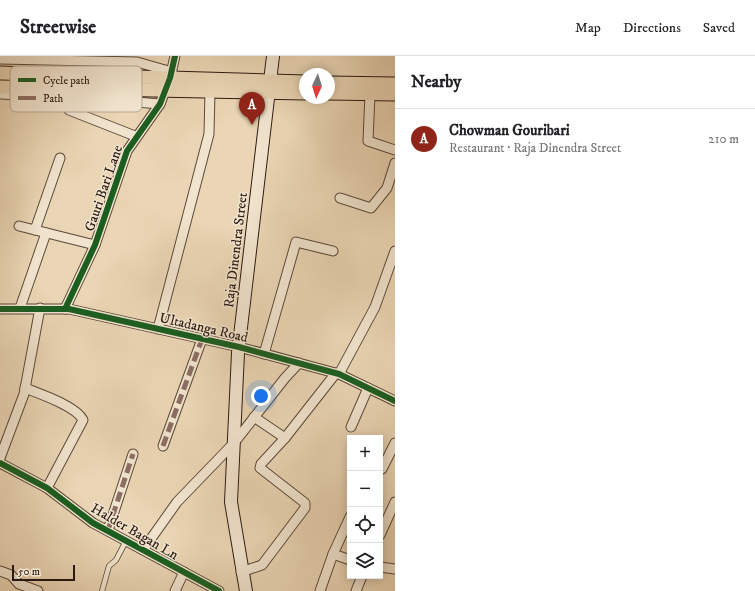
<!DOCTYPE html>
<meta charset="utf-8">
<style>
:root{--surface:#fff;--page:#f6f6f6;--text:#202124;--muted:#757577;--line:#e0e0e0;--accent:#8f2418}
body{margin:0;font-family:"IM FELL DW Pica",serif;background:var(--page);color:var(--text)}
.controls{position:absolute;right:12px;bottom:12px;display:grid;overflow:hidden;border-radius:0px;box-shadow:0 2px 10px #0003}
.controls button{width:36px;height:36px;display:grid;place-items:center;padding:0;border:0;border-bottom:1px solid var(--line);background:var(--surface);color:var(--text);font:20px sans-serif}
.compass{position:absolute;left:299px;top:12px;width:36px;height:36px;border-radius:50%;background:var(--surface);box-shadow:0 2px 10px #0003;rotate:184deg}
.scale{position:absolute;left:12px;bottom:10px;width:63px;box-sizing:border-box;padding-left:4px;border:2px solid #2c1a12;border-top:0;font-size:11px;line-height:14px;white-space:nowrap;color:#2c1a12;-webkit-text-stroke:3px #f1e4ce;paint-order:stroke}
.you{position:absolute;left:261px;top:340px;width:14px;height:14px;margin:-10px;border:3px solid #fff;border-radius:50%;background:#1a73e8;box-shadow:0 0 0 6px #1a73e833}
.badge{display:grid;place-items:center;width:26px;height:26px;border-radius:50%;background:var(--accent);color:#fff;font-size:13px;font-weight:700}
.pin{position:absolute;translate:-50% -33px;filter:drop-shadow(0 1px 2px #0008)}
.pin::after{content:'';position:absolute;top:21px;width:14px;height:12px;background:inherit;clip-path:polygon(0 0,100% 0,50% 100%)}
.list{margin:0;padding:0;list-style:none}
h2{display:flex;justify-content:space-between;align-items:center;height:52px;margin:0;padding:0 16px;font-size:17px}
h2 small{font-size:13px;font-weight:400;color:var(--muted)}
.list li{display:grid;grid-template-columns:26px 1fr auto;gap:12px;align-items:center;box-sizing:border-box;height:60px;padding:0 16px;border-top:1px solid var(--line)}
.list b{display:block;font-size:15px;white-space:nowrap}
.list p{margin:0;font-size:13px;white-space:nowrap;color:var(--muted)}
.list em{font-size:13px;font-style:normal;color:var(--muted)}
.icon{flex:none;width:22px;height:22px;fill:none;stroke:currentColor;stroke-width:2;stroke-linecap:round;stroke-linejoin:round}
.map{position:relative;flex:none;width:395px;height:535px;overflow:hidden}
header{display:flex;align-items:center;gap:24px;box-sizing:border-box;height:56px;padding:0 20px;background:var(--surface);border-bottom:1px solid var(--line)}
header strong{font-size:19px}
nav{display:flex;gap:22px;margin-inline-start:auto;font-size:14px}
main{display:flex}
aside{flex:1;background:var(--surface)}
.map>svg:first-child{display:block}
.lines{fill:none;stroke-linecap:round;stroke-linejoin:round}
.lane-casing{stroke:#5c493a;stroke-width:6}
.street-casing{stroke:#5c493a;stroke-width:11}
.secondary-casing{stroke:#2c1a12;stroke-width:14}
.primary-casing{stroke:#2c1a12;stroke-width:15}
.lane{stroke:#f1e4ce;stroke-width:4.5}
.street{stroke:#f1e4ce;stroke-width:9}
.secondary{stroke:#f1e4ce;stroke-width:12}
.primary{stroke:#ead5b4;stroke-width:13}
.quiet{stroke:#8d6e63;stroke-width:5;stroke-dasharray:10 5;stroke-linecap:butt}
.cycleway-casing{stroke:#f1e4ce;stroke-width:8}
.cycleway{stroke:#1b5e20;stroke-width:6}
.labels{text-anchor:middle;stroke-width:3;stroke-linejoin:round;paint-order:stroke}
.street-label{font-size:14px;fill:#2c1a12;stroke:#f1e4ce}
.key{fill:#f1e4ce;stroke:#b6a796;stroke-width:1}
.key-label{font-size:11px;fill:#2c1a12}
</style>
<header>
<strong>Streetwise</strong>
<nav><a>Map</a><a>Directions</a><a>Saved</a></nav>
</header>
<main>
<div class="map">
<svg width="395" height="535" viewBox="0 0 395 535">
<rect width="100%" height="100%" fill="#ead5b4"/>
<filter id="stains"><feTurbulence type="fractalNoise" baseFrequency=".005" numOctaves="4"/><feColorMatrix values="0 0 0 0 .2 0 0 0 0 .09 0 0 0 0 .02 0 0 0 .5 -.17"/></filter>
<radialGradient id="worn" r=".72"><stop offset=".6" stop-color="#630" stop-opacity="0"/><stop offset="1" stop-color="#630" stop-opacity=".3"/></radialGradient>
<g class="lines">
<defs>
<path id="lane" d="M102,535L109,510L116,504L126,485"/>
<g id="street">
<path d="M0,3L137,6L172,16"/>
<path d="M0,38L100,43L160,48"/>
<path d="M370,38L368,85L395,94"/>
<path d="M69,54L135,80"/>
<path d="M340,142L371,152L387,132L395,107"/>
<path d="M19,170L95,189"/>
<path d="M35,174L60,102"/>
<path d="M20,252L46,177"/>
<path d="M0,253H69L239,291L339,318L395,345"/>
<path d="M65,253L95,189L127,95L160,48L170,22L175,0"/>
<path d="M158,273L209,78L210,35"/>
<path d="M264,298L296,186L333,195"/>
<path d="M339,318L375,251L395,195"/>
<path d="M25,332C40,338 76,350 83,364L47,432"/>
<path d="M254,361L285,382L336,317"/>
<path d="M351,371L368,332"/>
<path d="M163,390L202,283"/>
<path d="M0,402L24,338L40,252"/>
<path d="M0,407L47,432L93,467L219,535"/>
<path d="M380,413H382L395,387"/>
<path d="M108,474L133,398"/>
<path d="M380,479L395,446"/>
<path d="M143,494L177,446L234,387L285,322L299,307"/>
<path d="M333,498L350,504"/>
<path d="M380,511L395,513"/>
<path d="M0,515L11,519L19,528L38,535"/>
<path d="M241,516L262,509L305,452V447L260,412L261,408L285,382"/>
<path d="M175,535L184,516"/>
<path d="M320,535L333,498L350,461"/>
<path d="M356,535L362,520"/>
</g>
<path id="secondary" d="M246,535L231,446L238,297L273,0"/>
<g id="primary">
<path d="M0,17L305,26"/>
<path d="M329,27L395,28"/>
<path d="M0,31L305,37"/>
<path d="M329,37L395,38"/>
</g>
</defs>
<use href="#lane" class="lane-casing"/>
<use href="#street" class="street-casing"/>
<use href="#secondary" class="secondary-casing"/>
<use href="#primary" class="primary-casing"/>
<use href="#lane" class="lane"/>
<use href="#street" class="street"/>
<use href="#secondary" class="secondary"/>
<use href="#primary" class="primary"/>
<g class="quiet">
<path d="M163,390L202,283"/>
<path d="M108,474L133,398"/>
</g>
<defs>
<g id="cycleway">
<path d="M0,253H69L239,291L339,318L395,345"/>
<path d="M65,253L95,189L127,95L160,48L170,22L175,0"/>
<path d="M0,407L47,432L93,467L219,535"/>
</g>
</defs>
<use href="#cycleway" class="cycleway-casing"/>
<use href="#cycleway" class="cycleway"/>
</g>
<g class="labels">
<g class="street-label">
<text transform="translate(103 132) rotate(-71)" y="5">Gauri Bari Lane</text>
<text transform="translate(235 194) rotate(-83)" y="5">Raja Dinendra Street</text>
<text transform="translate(204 271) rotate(13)" y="5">Ultadanga Road</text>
<text transform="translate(135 475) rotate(30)" y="5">Halder Bagan Ln</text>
</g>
</g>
<rect x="10" y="10" width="132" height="46" rx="6" class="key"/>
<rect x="18" y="22" width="18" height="4" fill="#1b5e20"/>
<rect x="18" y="40" width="18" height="4" fill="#8d6e63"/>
<g class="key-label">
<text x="43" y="28">Cycle path</text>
<text x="43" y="46">Path</text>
</g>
<rect width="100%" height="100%" filter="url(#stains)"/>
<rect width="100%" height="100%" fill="url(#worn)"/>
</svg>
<div class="controls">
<button>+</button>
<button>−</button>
<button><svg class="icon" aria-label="locate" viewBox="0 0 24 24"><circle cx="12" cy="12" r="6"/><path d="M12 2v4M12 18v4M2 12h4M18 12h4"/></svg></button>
<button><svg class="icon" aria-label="layers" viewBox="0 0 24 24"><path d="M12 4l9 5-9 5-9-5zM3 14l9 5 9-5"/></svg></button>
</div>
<svg class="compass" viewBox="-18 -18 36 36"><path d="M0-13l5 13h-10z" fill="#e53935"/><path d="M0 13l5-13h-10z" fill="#757577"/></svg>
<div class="scale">50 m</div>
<div class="you"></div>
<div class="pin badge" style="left:252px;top:69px">A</div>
</div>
<aside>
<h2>Nearby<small></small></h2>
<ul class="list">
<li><span class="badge">A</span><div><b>Chowman Gouribari</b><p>Restaurant · Raja Dinendra Street</p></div><em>210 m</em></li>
</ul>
</aside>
</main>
